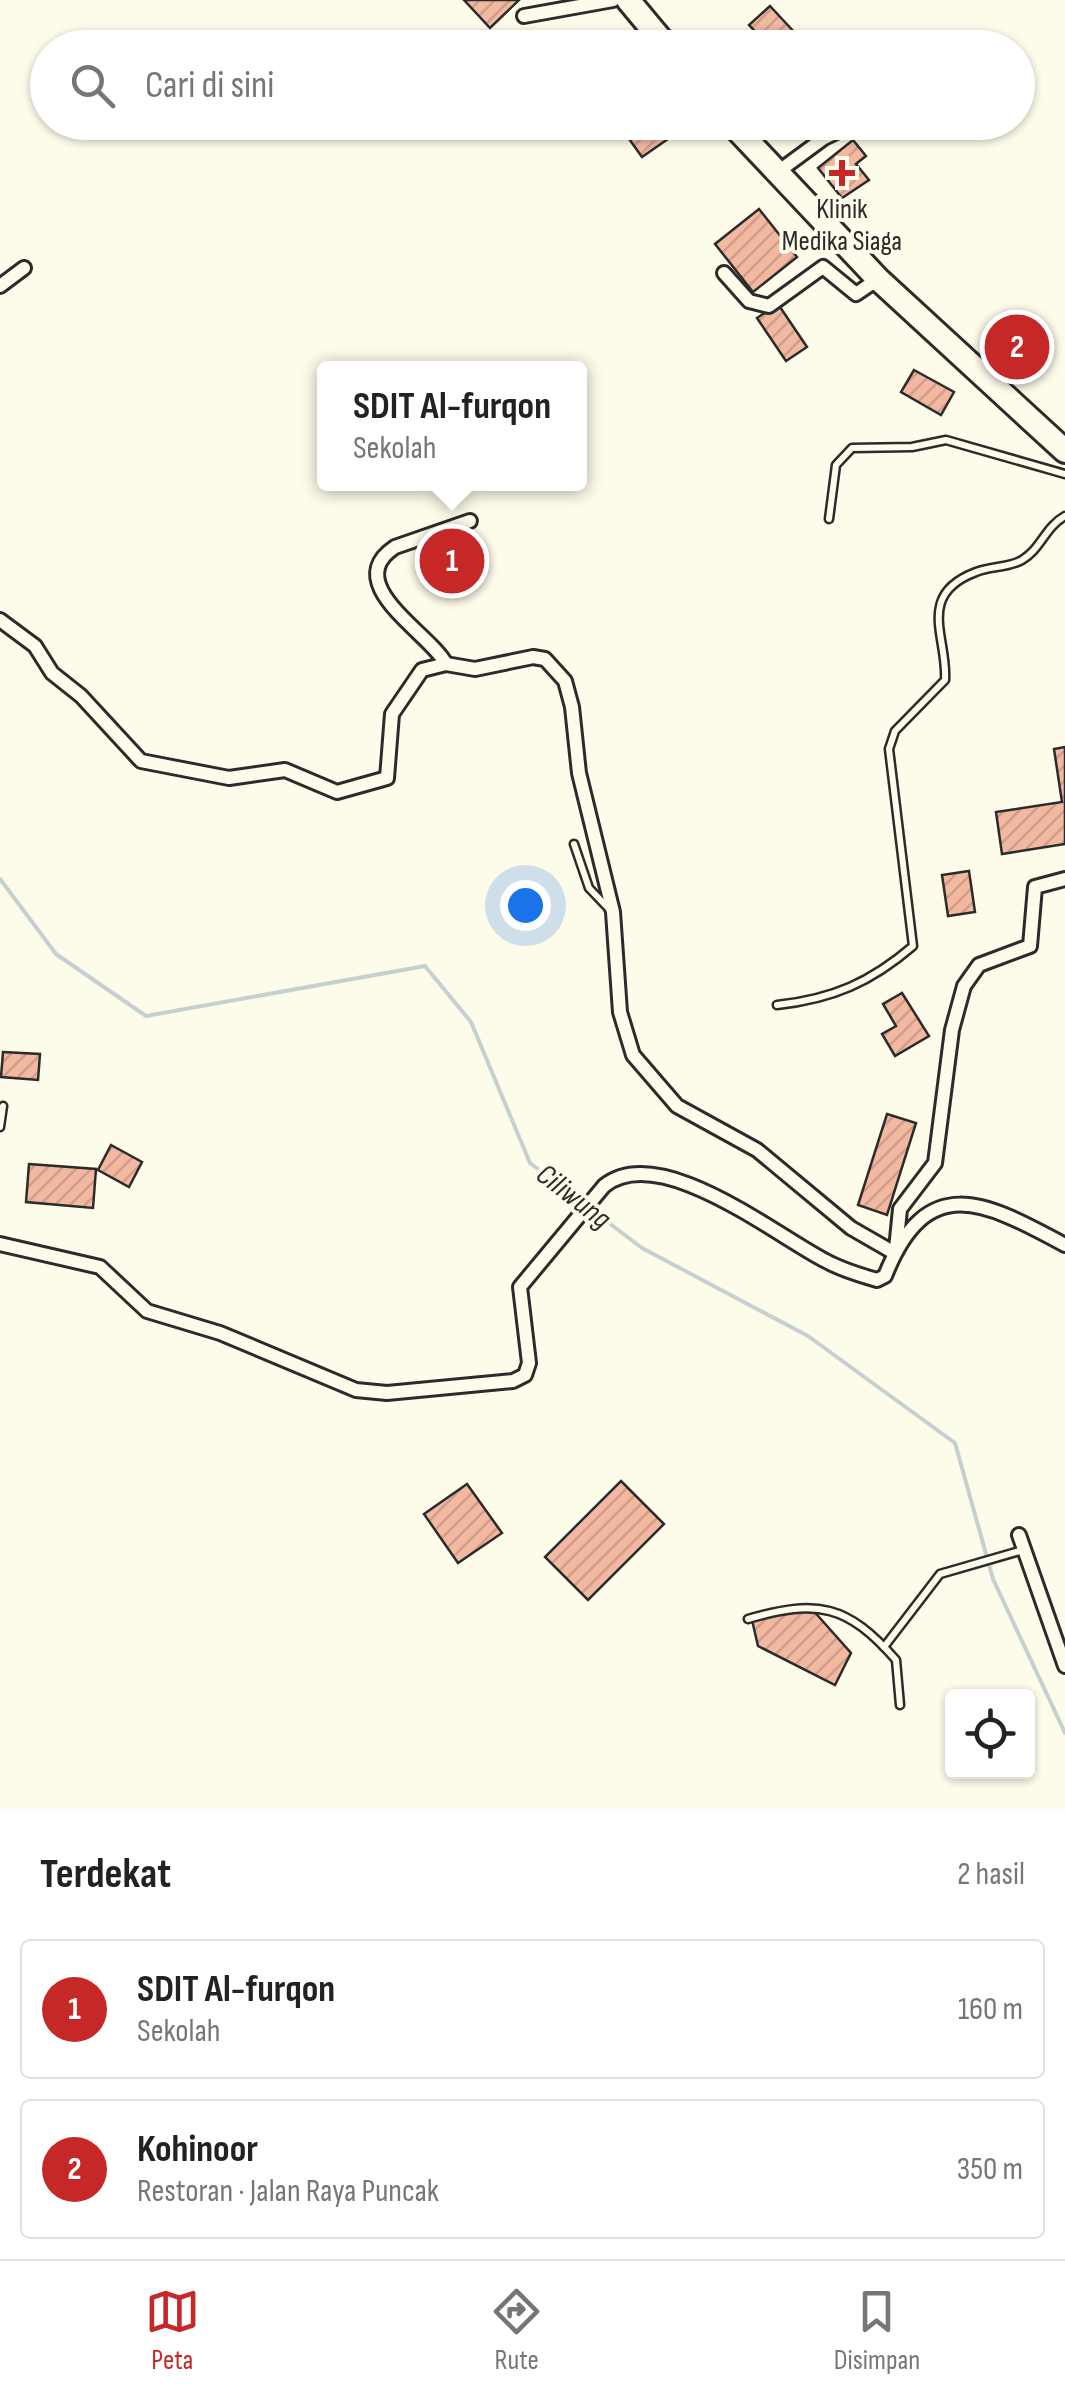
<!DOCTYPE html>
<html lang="id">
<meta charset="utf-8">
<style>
:root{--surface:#fff;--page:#f2f2f2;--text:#222;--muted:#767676;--line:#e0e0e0;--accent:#c62828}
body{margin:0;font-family:"Sofia Sans Condensed",sans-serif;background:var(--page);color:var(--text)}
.controls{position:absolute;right:30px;bottom:30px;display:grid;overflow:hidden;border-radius:10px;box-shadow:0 2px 8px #0004}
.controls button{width:90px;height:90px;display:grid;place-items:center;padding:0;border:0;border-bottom:2px solid var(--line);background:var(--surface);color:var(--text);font:50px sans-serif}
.you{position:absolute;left:525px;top:905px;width:35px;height:35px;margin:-25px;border:8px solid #fff;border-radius:50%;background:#1a73e8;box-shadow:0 0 0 15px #1a73e833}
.badge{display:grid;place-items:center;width:65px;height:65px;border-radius:50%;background:var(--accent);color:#fff;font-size:32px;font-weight:700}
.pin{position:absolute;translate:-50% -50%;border:5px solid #fff;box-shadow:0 2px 10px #0006}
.popup{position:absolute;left:317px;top:361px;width:270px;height:130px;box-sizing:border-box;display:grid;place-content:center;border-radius:10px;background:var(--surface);filter:drop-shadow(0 2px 8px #0005);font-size:32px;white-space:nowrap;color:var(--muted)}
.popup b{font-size:38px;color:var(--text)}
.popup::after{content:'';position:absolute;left:50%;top:100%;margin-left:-20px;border:20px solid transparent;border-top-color:var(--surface)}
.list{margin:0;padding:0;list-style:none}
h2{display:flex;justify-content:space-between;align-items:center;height:130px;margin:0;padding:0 40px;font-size:42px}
h2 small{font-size:32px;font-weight:400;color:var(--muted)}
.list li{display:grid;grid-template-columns:65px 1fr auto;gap:30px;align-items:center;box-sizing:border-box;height:140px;margin:0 20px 20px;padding:0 20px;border:2px solid var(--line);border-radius:10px}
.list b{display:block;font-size:38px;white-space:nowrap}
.list p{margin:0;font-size:32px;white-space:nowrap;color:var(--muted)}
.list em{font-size:32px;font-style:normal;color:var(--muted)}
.icon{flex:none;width:55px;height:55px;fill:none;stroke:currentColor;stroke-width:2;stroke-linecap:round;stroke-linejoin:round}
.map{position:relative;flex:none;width:1065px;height:1809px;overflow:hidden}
.search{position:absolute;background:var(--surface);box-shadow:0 2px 8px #0004;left:30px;right:30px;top:30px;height:110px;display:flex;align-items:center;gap:25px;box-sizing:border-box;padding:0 35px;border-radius:55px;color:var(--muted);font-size:38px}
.sheet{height:450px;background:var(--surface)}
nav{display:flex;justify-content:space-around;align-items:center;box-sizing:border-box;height:140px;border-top:2px solid var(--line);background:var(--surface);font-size:28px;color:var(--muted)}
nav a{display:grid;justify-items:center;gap:5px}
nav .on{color:var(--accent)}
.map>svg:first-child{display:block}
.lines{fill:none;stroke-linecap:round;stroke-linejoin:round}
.stream{stroke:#c7d0d0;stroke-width:4}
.building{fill:url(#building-hatch);stroke:#2b2b2b;stroke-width:2.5}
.lane-casing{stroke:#2b2b2b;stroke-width:11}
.street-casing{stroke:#2b2b2b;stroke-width:18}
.highway-casing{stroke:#2b2b2b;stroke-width:28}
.lane{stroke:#fdfbea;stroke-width:6}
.street{stroke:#fdfbea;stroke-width:12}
.highway{stroke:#fdfbea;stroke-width:22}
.poi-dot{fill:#c62828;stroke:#fdfbea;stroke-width:4}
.labels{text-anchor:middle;stroke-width:8;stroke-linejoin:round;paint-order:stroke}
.poi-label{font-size:28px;fill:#2b2b2b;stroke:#fdfbea}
.water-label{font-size:30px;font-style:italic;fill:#2b2b2b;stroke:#fdfbea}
</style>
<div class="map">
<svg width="1065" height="1809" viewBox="0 0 1065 1809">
<defs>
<pattern id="building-hatch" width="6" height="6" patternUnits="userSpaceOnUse" patternTransform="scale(2.5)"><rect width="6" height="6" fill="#f2b8a0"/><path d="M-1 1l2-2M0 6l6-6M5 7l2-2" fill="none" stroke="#d09e8a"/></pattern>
</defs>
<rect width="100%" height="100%" fill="#fdfbea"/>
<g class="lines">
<path class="stream" d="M0,879L56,954L146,1016L425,966L471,1022L530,1163L642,1248L808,1336L955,1443L993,1579L1065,1733"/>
</g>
<g class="building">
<path d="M464,0H519L490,28Z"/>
<path d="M770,6L809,48H771L749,25Z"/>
<path d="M617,122H656L668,139L642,157Z"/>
<path d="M762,122H782L770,132Z"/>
<path d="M853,140L866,156L856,164L869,180L842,198L818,168Z"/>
<path d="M759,209L797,257L753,292L715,244Z"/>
<path d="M778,304L807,347L786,361L757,318Z"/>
<path d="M914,370L954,392L941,415L901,392Z"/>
<path d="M1065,747V844L1002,854L996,812L1062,802L1054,749Z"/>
<path d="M969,871L975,912L948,916L942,875Z"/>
<path d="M902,993L929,1036L895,1056L882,1034L896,1026L883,1004Z"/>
<path d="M3,1052L40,1054L38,1080L1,1077Z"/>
<path d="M887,1114L916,1123L887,1215L858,1205Z"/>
<path d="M111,1145L142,1162L129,1187L98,1170Z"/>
<path d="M29,1164L96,1169L93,1208L26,1202Z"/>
<path d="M621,1481L664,1524L588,1600L545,1557Z"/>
<path d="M467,1484L502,1533L458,1563L424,1514Z"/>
<path d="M811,1608L851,1653L835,1685L758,1646L752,1620Z"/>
</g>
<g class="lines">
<defs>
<g id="lane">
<path d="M829,519L836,465L852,448L912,447L946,440L1065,474"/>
<path d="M574,844L589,888L611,911"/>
<path d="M777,1005C833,999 871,982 913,946L889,749L895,731L945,680C948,638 915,595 976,572C990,566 1008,568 1022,560C1041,549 1045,527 1065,516"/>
<path d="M0,1127L3,1106"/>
<path d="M748,1619C817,1599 847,1604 896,1660L900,1705"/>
<path d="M884,1647L940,1574L1023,1550"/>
</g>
<g id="street">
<path d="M524,16L613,0"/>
<path d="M775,174L824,138L857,122"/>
<path d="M724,273L749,301L769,306L823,267L856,294L878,279"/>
<path d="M0,286L24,268"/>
<path d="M0,620L35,646L52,673L81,696L141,761L229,778L285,770L337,792L387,778L392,714L422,670L446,664L475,669L533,657L545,659L565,681L572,707L579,773L613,912L620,1012L633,1055L677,1106L757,1150L851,1228L891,1251L896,1249L900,1209L935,1163L952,1030L964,986L979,965L1030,946L1035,887L1065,879"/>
<path d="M446,664C431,634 339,584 395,547L470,521"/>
<path d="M0,1244L100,1267L147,1311L220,1333L356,1390L387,1393L513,1381L525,1375L529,1363L520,1287L604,1186C659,1141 775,1235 826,1261C842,1270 860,1275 877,1280L885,1276C927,1170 985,1202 1065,1245"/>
<path d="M1019,1535L1065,1666"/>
</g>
<g id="highway">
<path d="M628,0L668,48"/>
<path d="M730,122L878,279L1065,451"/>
</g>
</defs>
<use href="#lane" class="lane-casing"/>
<use href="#street" class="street-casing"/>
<use href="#highway" class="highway-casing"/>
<use href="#lane" class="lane"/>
<use href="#street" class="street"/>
<use href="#highway" class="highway"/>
</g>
<path class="poi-dot" d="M837 158h10v10h10v10h-10v10h-10v-10h-10v-10h10z"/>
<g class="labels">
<g class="poi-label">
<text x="842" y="218">Klinik<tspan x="842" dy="32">Medika Siaga</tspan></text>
</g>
<g class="water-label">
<text transform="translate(574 1196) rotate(38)" y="10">Ciliwung</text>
</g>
</g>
</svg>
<div class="controls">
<button><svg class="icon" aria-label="locate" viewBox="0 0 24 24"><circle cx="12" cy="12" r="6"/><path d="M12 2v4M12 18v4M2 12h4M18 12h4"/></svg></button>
</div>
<div class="you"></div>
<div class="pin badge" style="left:452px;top:561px">1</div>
<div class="popup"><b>SDIT Al-furqon</b>Sekolah</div>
<div class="pin badge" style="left:1017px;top:347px">2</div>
<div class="search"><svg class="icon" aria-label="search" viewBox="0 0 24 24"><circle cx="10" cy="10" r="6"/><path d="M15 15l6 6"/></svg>Cari di sini</div>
</div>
<section class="sheet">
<h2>Terdekat<small>2 hasil</small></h2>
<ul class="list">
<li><span class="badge">1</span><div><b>SDIT Al-furqon</b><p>Sekolah</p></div><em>160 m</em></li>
<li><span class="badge">2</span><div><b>Kohinoor</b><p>Restoran · Jalan Raya Puncak</p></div><em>350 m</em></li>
</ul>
</section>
<nav>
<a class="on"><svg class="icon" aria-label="map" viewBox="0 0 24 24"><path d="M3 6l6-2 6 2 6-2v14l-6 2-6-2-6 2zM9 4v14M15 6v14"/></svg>Peta</a>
<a><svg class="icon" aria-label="directions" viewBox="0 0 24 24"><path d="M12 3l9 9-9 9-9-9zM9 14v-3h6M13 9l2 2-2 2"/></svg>Rute</a>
<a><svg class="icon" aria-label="saved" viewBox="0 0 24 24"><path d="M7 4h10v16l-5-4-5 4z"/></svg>Disimpan</a>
</nav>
